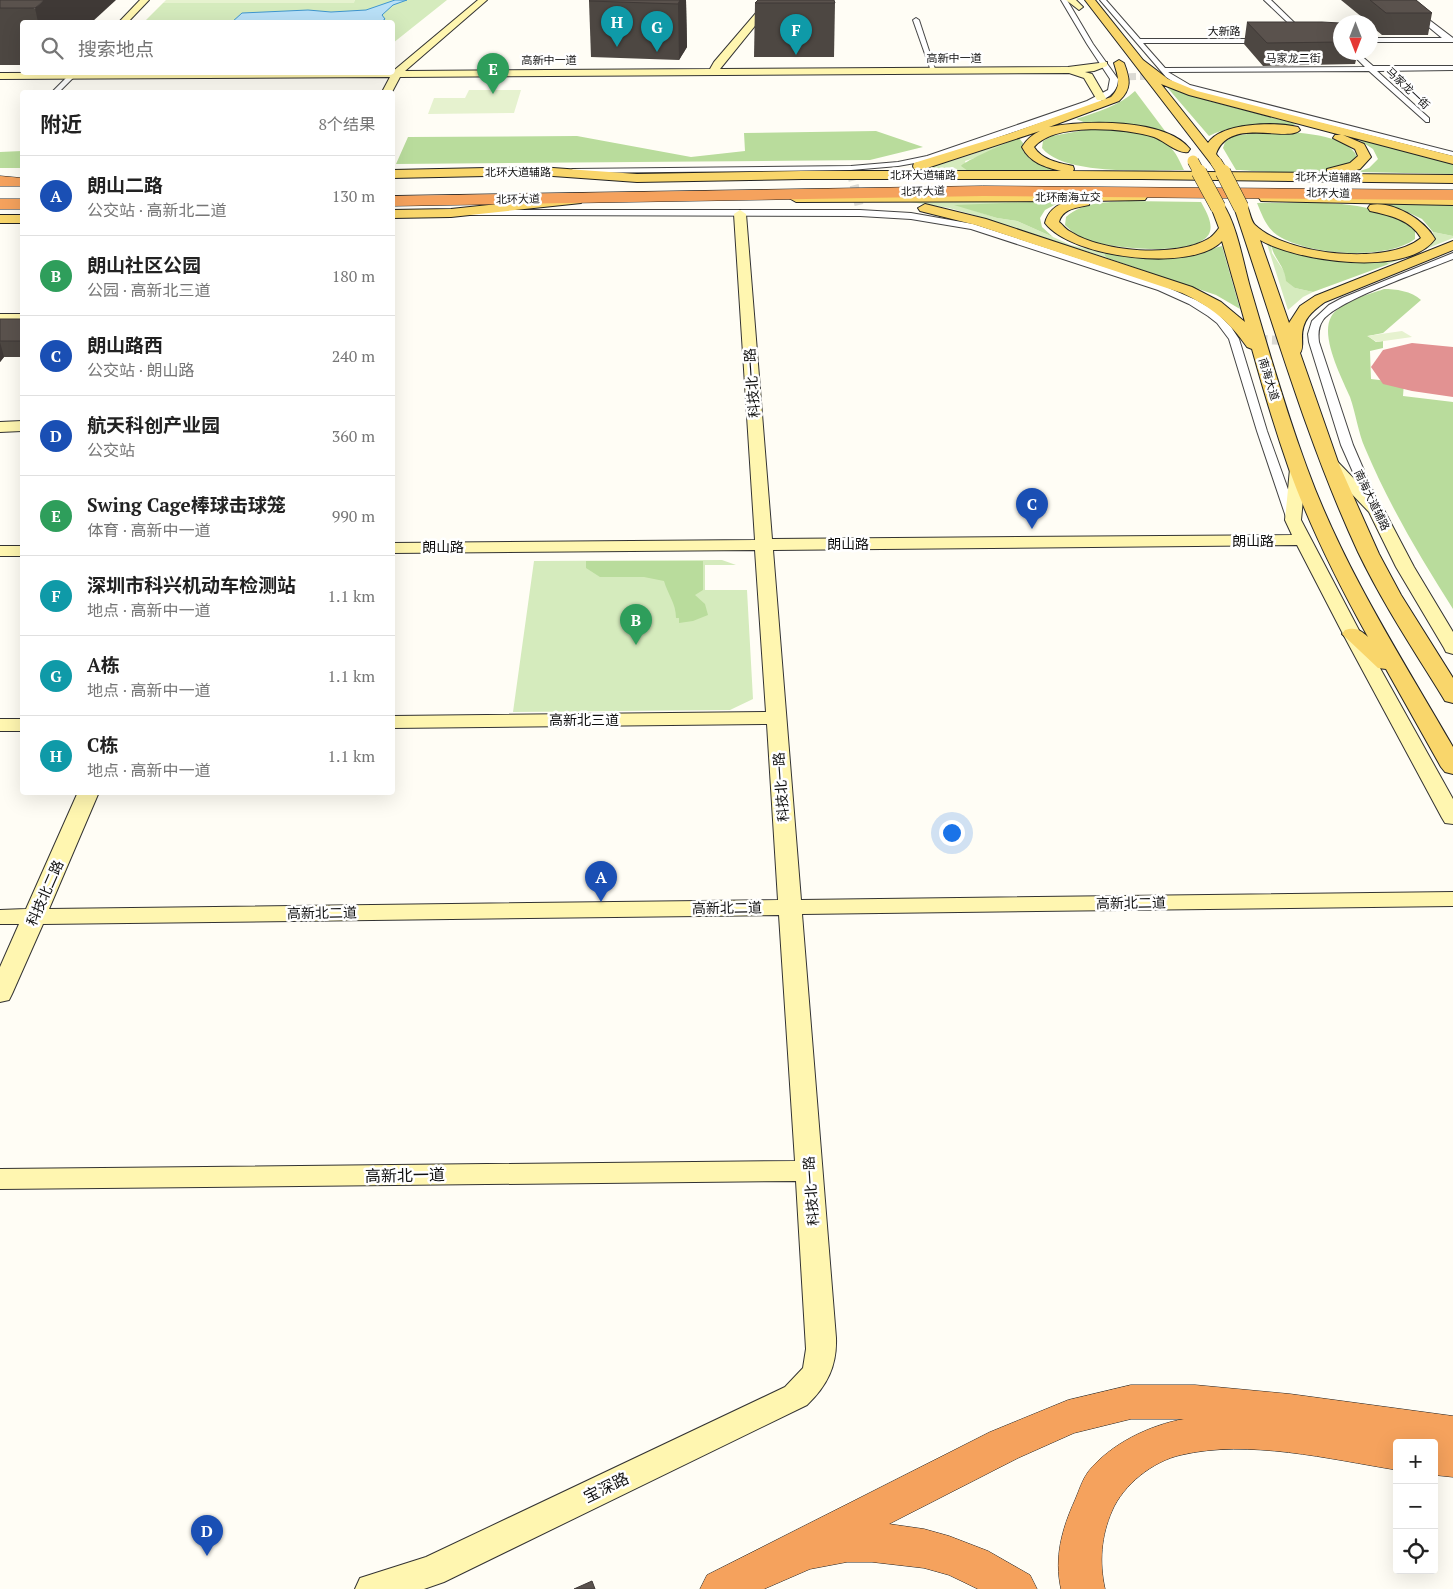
<!DOCTYPE html>
<html lang="zh">
<meta charset="utf-8">
<style>
:root{--surface:#fff;--page:#f6f6f6;--text:#222;--muted:#767676;--line:#e0e0e0;--accent:#111827}
body{margin:0;font-family:"PT Serif","Noto Sans SC",serif;background:var(--page);color:var(--text)}
.controls{position:absolute;right:15px;bottom:15px;display:grid;overflow:hidden;border-radius:5px;box-shadow:0 5px 20px #0002}
.controls button{width:45px;height:45px;display:grid;place-items:center;padding:0;border:0;border-bottom:1px solid var(--line);background:var(--surface);color:var(--text);font:25px sans-serif}
.compass{position:absolute;left:1333px;top:15px;width:45px;height:45px;border-radius:50%;background:var(--surface);box-shadow:0 5px 20px #0002;rotate:180deg}
.you{position:absolute;left:951px;top:832px;width:18px;height:18px;margin:-12px;border:4px solid #fff;border-radius:50%;background:#1a73e8;box-shadow:0 0 0 8px #1a73e833}
.badge{display:grid;place-items:center;width:32px;height:32px;border-radius:50%;background:var(--accent);color:#fff;font-size:16px;font-weight:700}
.pin{position:absolute;translate:-50% -41px;filter:drop-shadow(0 1px 2px #0008)}
.pin::after{content:'';position:absolute;top:26px;width:18px;height:15px;background:inherit;clip-path:polygon(0 0,100% 0,50% 100%)}
.list{margin:0;padding:0;list-style:none}
h2{display:flex;justify-content:space-between;align-items:center;height:65px;margin:0;padding:0 20px;font-size:21px}
h2 small{font-size:16px;font-weight:400;color:var(--muted)}
.list li{display:grid;grid-template-columns:32px 1fr auto;gap:15px;align-items:center;box-sizing:border-box;height:80px;padding:0 20px;border-top:1px solid var(--line)}
.list b{display:block;font-size:19px;white-space:nowrap}
.list p{margin:0;font-size:16px;white-space:nowrap;color:var(--muted)}
.list em{font-size:16px;font-style:normal;color:var(--muted)}
.icon{flex:none;width:28px;height:28px;fill:none;stroke:currentColor;stroke-width:2;stroke-linecap:round;stroke-linejoin:round}
.map{position:relative;flex:none;width:1453px;height:1589px;overflow:hidden}
.search{position:absolute;background:var(--surface);box-shadow:0 5px 20px #0002;left:20px;top:20px;width:375px;height:55px;display:flex;align-items:center;gap:12px;box-sizing:border-box;padding:0 18px;border-radius:5px;color:var(--muted);font-size:19px}
.panel{position:absolute;background:var(--surface);box-shadow:0 5px 20px #0002;left:20px;top:90px;width:375px;height:705px;border-radius:5px}
.map>svg:first-child{display:block}
.green{fill:#d5ebbd}
.forest{fill:#b9dc9c}
.pitch{fill:#e6f2cf}
.water{fill:#b9e0f7;stroke:#3f96cf}
.lines{fill:none;stroke-linecap:round;stroke-linejoin:round}
.runway{fill:#e29292;fill-rule:evenodd}
.street-tunnel-far1{stroke:#dbdad3;stroke-width:7;stroke-dasharray:7 4;stroke-linecap:butt}
.street-tunnel{stroke:#dbdad3;stroke-width:9;stroke-dasharray:9 4.5;stroke-linecap:butt}
.street-casing{stroke:#444;stroke-width:2}
.secondary-casing{stroke:#333;stroke-width:2}
.primary-casing{stroke:#222;stroke-width:2}
.highway-casing{stroke:#222;stroke-width:1}
.street{fill:#fff;fill-rule:evenodd}
.secondary{fill:#fff6b0;fill-rule:evenodd}
.primary{fill:#f9d66b;fill-rule:evenodd}
.highway{fill:#f5a25d;fill-rule:evenodd}
.primary-bridge-far1-casing{stroke:#222;stroke-width:12;stroke-linecap:butt}
.primary-bridge-casing{stroke:#222;stroke-width:16;stroke-linecap:butt}
.primary-bridge-far1{stroke:#f9d66b;stroke-width:11}
.primary-bridge{stroke:#f9d66b;stroke-width:15}
.wall{fill:#4d4742}
.shaded-wall{fill:#3f3936}
.building{fill:#5a524d;stroke:#3f3936}
.labels{text-anchor:middle;stroke-width:5;stroke-linejoin:round;paint-order:stroke}
.far-street-label{font-size:11px;fill:#111;stroke:#fff}
.street-label{font-size:14px;fill:#111;stroke:#fff}
.near-street-label{font-size:16px;fill:#111;stroke:#fff}
</style>
<div class="map">
<svg width="1453" height="1589" viewBox="0 0 1453 1589">
<rect width="100%" height="100%" fill="#fffdf5"/>
<g class="green">
<path d="M355,0H447L393,43L392,22H144L163,3H353Z"/>
<path d="M1008,142L981,156L965,161L968,171L900,172L955,160Z"/>
<path d="M1072,199L1058,203L1033,202L966,208L997,218L1017,221L1071,245L1106,253L1104,255L1107,258L974,215L949,208L897,200Z"/>
<path d="M1433,232L1453,236V238L1389,264L1382,259C1396,256 1436,253 1433,232Z"/>
<path d="M1266,241L1271,244L1272,253L1295,288L1313,292L1303,297L1288,310Z"/>
<path d="M722,560L736,565H705V590H747L753,699L730,710L513,712L534,561Z"/>
</g>
<g class="forest">
<path d="M1166,86L1209,101L1297,124C1267,133 1242,120 1209,136Z"/>
<path d="M1135,91L1168,135L1142,126L1086,123L1076,119C1097,112 1119,106 1135,91Z"/>
<path d="M1085,130C1111,130 1148,128 1169,146C1176,152 1180,162 1184,170C1149,170 1064,176 1042,148L1043,141L1052,136Z"/>
<path d="M876,131L923,147L870,160L396,164L408,137L577,136L691,157L745,151L744,133Z"/>
<path d="M1268,131C1290,132 1348,133 1357,157C1338,180 1264,171 1236,170L1223,148L1225,142L1234,136Z"/>
<path d="M1019,138L1023,143V151L1030,159L1037,163L1071,171H968L961,166C965,161 1010,141 1019,138Z"/>
<path d="M1356,138L1453,163V174L1357,172L1369,168L1378,159L1373,149Z"/>
<path d="M22,151V168H0V152Z"/>
<path d="M1129,201L1201,202C1206,211 1214,224 1209,234C1195,258 1109,248 1087,240C1078,236 1072,232 1065,225L1066,217C1083,202 1107,202 1129,201Z"/>
<path d="M1033,202L1058,203L1045,210L1040,218L1042,227L1053,237L1017,221L997,218L954,205Z"/>
<path d="M1368,202L1453,203V236L1433,232L1422,219L1405,211Z"/>
<path d="M1257,203C1302,203 1381,196 1415,231V239C1386,261 1306,255 1277,235C1266,227 1262,215 1257,203Z"/>
<path d="M1271,244L1279,247L1382,259L1389,264L1313,292L1295,288L1286,281C1285,266 1273,258 1271,244Z"/>
<path d="M1222,246L1240,309L1216,295L1107,258L1104,255L1106,253L1132,257L1192,254Z"/>
<path d="M1384,289C1395,289 1412,291 1421,300L1383,333L1368,336L1376,342L1383,341V348L1370,351L1371,379L1404,383L1403,396L1453,402V609C1420,557 1389,505 1365,448C1358,432 1356,414 1350,397C1342,378 1320,337 1331,317C1340,301 1367,295 1384,289Z"/>
<path d="M586,561H703V590L695,595L705,604L708,615L693,621L679,623V618H676C676,603 668,595 664,581L644,577H600L586,568Z"/>
</g>
<g class="pitch">
<path d="M166,0H355L354,3H163Z"/>
<path d="M469,90H521L514,113L428,114L434,98H465Z"/>
<path d="M1402,331L1412,337L1377,342L1367,336Z"/>
</g>
<path class="water" d="M395,0H407L393,5L382,15L385,19L381,22H232L242,13L308,10L331,12L366,10Z"/>
<g class="lines">
<path class="runway" d="M1412,343L1453,347V397L1412,391L1383,384L1371,367L1383,350Z"/>
<g class="street-tunnel-far1">
<path d="M1118,77L1162,76"/>
<path d="M851,171L852,174"/>
</g>
<g class="street-tunnel">
<path d="M851,172L859,205"/>
<path d="M1245,339L1304,341"/>
</g>
<defs>
<g id="street">
<path d="M1061,0H1067L1093,44L1118,79C1118,94 1105,99 1093,105L932,160L898,166L851,170L573,173L569,171L573,169L851,166L898,162L927,156L1087,101L1108,90L1110,79L1087,44Z"/>
<path d="M1100,0H1106L1140,39H1263L1266,41L1263,43H1143L1165,68L1365,67L1350,52H1357L1373,66H1453V70L1377,71L1429,118V122H1426L1369,71L1168,72L1190,85L1453,152V156L1184,89L1166,77Z"/>
<path d="M1264,0H1271L1307,35V37H1303Z"/>
<path d="M1396,0H1403L1453,38V42H1370V38H1442Z"/>
<path d="M916,18L919,20L936,72L931,71L913,20Z"/>
<path d="M70,74L76,75L59,92H52Z"/>
<path d="M465,210H860L911,213L973,224L1164,286L1196,300L1215,311L1231,327L1239,339L1267,431L1299,520L1293,524L1287,520L1257,431L1229,339L1217,323L1208,316L1189,304L1158,290L971,229L911,219L860,216L462,215L461,213Z"/>
<path d="M1453,253V259C1426,270 1338,300 1323,320C1318,327 1318,334 1319,342L1353,445L1381,510L1379,513H1371L1341,445L1309,342L1308,334L1312,321L1329,305L1342,298Z"/>
</g>
<g id="secondary">
<path d="M140,0H149L128,22H119Z"/>
<path d="M478,0H487L405,71L710,69L714,62L767,0H776L720,69L1068,67L1107,62V66L1094,71L1085,72L1092,74L1106,98L1105,100H1097L1084,78L1069,73L400,77L392,92H382L390,77L0,79V73L392,72Z"/>
<path d="M1066,0H1076L1083,7L1079,10Z"/>
<path d="M740,210L746,214L772,539L1292,535L1285,520L1290,469L1292,466H1304L1306,469L1301,520L1361,634L1453,799V824L1445,823L1442,818L1343,634L1297,545L773,550L801,900L1453,892V906L802,914L836,1338C837,1366 827,1386 807,1405L444,1582L424,1589H355L360,1578L426,1557L785,1387L803,1368L806,1349L796,1181L0,1189V1169L795,1161L779,915L43,924L12,994L9,1000L0,1002V967L19,924H0V910L26,909L78,792H99L49,909L778,900L767,724L392,728V716L766,712L755,550L392,553V543L755,540L734,214Z"/>
<rect x="0" y="314" width="22" height="8"/>
<path d="M22,421V431L0,432V422Z"/>
<path d="M1329,457L1335,459L1384,510L1414,567L1453,632V654L1446,652L1444,648L1396,567L1369,512L1321,462L1323,459Z"/>
<rect x="0" y="546" width="22" height="10"/>
<rect x="0" y="719" width="22" height="12"/>
</g>
<g id="primary">
<path d="M1085,0H1095L1143,60L1168,79L1197,91L1453,156V164L1343,135L1364,144L1371,157L1360,169L1341,174L1453,175V183L1142,179H802L637,182L539,175L392,178V170L539,167L637,174L802,171H1061C1045,167 1030,163 1022,147C1027,139 1032,135 1040,131L924,169H914L913,166L914,163L1008,134L1111,97C1122,86 1118,76 1114,63L1119,60L1124,63C1130,79 1132,89 1119,101L1049,127C1084,120 1166,118 1190,149L1188,152C1177,154 1165,141 1154,137C1125,128 1055,122 1034,147C1042,160 1059,163 1073,166L1074,169L1073,171L1327,173V169L1350,163L1358,156L1355,149L1333,138L1335,135H1341L1189,95L1161,84L1208,143C1222,122 1276,122 1298,127L1300,130C1288,143 1229,116 1216,154L1222,162L1220,165H1212Z"/>
<path d="M1140,193L1147,197L1145,200L1090,201L1089,205C1077,208 1063,208 1059,222C1063,225 1066,230 1071,232C1102,252 1175,258 1208,239C1212,237 1216,232 1219,228L1211,207L1218,203L1223,204C1237,225 1243,262 1250,287C1268,348 1285,409 1307,468C1343,567 1401,657 1453,747V774L1445,772L1441,767L1386,669L1378,668L1342,634L1345,630C1356,627 1360,630 1368,637C1338,583 1310,527 1289,469C1275,429 1263,389 1252,349L1247,347C1230,322 1210,306 1182,293L976,225L920,211L918,208L925,204L986,219L1192,287L1221,302L1245,322L1222,241C1193,273 1071,258 1045,223C1048,211 1056,205 1068,201L796,202L789,198L796,194Z"/>
<path d="M1266,194L1453,197V205L1261,201L1259,198L1261,195Z"/>
<path d="M576,196L581,197L583,200L581,203L451,217L392,218V210L451,209Z"/>
<path d="M1241,203L1246,204C1250,210 1250,220 1255,225C1286,255 1387,266 1421,238C1411,220 1389,215 1370,211L1368,208L1370,205C1392,200 1425,220 1435,239C1407,278 1296,261 1260,240L1289,323L1300,306L1315,296L1453,241V250L1325,302C1311,312 1302,320 1302,338C1302,344 1303,349 1300,353L1338,462L1379,554L1401,595L1453,678V703L1445,701L1442,696C1413,649 1382,602 1358,552C1307,442 1273,322 1234,207Z"/>
<rect x="0" y="215" width="22" height="8"/>
</g>
<g id="highway">
<path d="M0,176L22,178V186H0Z"/>
<path d="M983,186L1453,190V200L983,196L392,206V196Z"/>
<rect x="0" y="199" width="22" height="10"/>
<path d="M1131,1385H1195L1290,1394L1453,1416V1477L1434,1475V1443H1397V1470C1329,1459 1248,1439 1181,1455C1153,1461 1123,1485 1112,1511C1101,1536 1099,1562 1105,1589H1061C1054,1557 1062,1529 1075,1500C1079,1491 1082,1480 1088,1472C1110,1444 1150,1425 1184,1419H1131L1074,1433L1018,1458L889,1524L924,1529L949,1536L988,1551L1030,1575L1037,1589H978L949,1575L924,1568L872,1562H847L810,1569L764,1589H700L707,1575L990,1432L1068,1400Z"/>
</g>
</defs>
<use href="#street" class="street-casing"/>
<use href="#secondary" class="secondary-casing"/>
<use href="#primary" class="primary-casing"/>
<use href="#highway" class="highway-casing"/>
<use href="#street" class="street"/>
<use href="#secondary" class="secondary"/>
<use href="#primary" class="primary"/>
<use href="#highway" class="highway"/>
<defs>
<g id="primary-bridge-far1">
<path d="M1193,161L1200,174"/>
<path d="M1216,162L1224,174"/>
</g>
<g id="primary-bridge">
<path d="M1199,172L1218,207"/>
<path d="M1223,172L1241,207"/>
</g>
</defs>
<use href="#primary-bridge-far1" class="primary-bridge-far1-casing"/>
<use href="#primary-bridge" class="primary-bridge-casing"/>
<use href="#primary-bridge-far1" class="primary-bridge-far1"/>
<use href="#primary-bridge" class="primary-bridge"/>
</g>
<g class="wall">
<path d="M0,0L92,22H22V65H0Z"/>
<path d="M590,0H686L687,47L679,60L591,57L589,1Z"/>
<path d="M1341,0H1416L1432,13L1428,35H1382L1370,25V22H1368Z"/>
<path d="M755,3H835L834,57H754Z"/>
<path d="M1247,22L1340,24V52H1358L1355,64L1263,66L1244,44Z"/>
<path d="M0,319H22V357H4L0,362Z"/>
</g>
<g class="shaded-wall">
<path d="M44,0H116L92,22H38L35,8Z"/>
<path d="M680,0H686L687,47L679,60L678,4Z"/>
<path d="M0,342L4,357L0,362Z"/>
</g>
<g class="building">
<path d="M0,0H44L35,8H0Z"/>
<path d="M590,0H680L678,4L589,1Z"/>
<path d="M758,0H834L835,3H755Z"/>
<path d="M1370,0H1416L1432,13H1386Z"/>
<path d="M1247,22H1322L1340,23V42L1267,43Z"/>
<rect x="0" y="319" width="22" height="22"/>
<path d="M592,1581L595,1589H574Z"/>
</g>
<g class="labels">
<g class="far-street-label">
<text x="1224" y="35">大新路</text>
<text x="954" y="62">高新中一道</text>
<text x="1293" y="62">马家龙二街</text>
<text x="549" y="64">高新中一道</text>
<text transform="translate(1408 88) rotate(43)" y="4">马家龙一街</text>
<text x="518" y="176">北环大道辅路</text>
<text x="923" y="179">北环大道辅路</text>
<text transform="translate(1328 177) rotate(1)" y="4">北环大道辅路</text>
<text transform="translate(923 191) rotate(-1)" y="4">北环大道</text>
<text transform="translate(1328 193) rotate(1)" y="4">北环大道</text>
<text x="1068" y="201">北环南海立交</text>
<text transform="translate(518 199) rotate(-1)" y="4">北环大道</text>
<text transform="translate(1269 379) rotate(73)" y="4">南海大道</text>
<text transform="translate(1372 500) rotate(64)" y="4">南海大道辅路</text>
</g>
<g class="street-label">
<text transform="translate(752 383) rotate(-94)" y="5">科技北一路</text>
<text x="1253" y="546">朗山路</text>
<text x="848" y="549">朗山路</text>
<text x="443" y="552">朗山路</text>
<text x="584" y="725">高新北三道</text>
<text transform="translate(781 787) rotate(-94)" y="5">科技北一路</text>
<text transform="translate(45 893) rotate(-66)" y="5">科技北二路</text>
<text transform="translate(1131 903) rotate(-1)" y="5">高新北二道</text>
<text transform="translate(727 908) rotate(-1)" y="5">高新北二道</text>
<text transform="translate(322 913) rotate(-1)" y="5">高新北二道</text>
<text transform="translate(811 1191) rotate(-94)" y="5">科技北一路</text>
</g>
<g class="near-street-label">
<text transform="translate(405 1175) rotate(-1)" y="6">高新北一道</text>
<text transform="translate(606 1487) rotate(-26)" y="6">宝深路</text>
</g>
</g>
</svg>
<div class="controls">
<button>+</button>
<button>−</button>
<button><svg class="icon" aria-label="locate" viewBox="0 0 24 24"><circle cx="12" cy="12" r="6"/><path d="M12 2v4M12 18v4M2 12h4M18 12h4"/></svg></button>
</div>
<svg class="compass" viewBox="-18 -18 36 36"><path d="M0-13l5 13h-10z" fill="#e53935"/><path d="M0 13l5-13h-10z" fill="#767676"/></svg>
<div class="you"></div>
<div class="pin badge" style="left:601px;top:902px;background:#1a4fb4">A</div>
<div class="pin badge" style="left:636px;top:645px;background:#2e9e5b">B</div>
<div class="pin badge" style="left:1032px;top:529px;background:#1a4fb4">C</div>
<div class="pin badge" style="left:207px;top:1556px;background:#1a4fb4">D</div>
<div class="pin badge" style="left:493px;top:94px;background:#2e9e5b">E</div>
<div class="pin badge" style="left:796px;top:55px;background:#0f9aa8">F</div>
<div class="pin badge" style="left:657px;top:52px;background:#0f9aa8">G</div>
<div class="pin badge" style="left:617px;top:47px;background:#0f9aa8">H</div>
<div class="search"><svg class="icon" aria-label="search" viewBox="0 0 24 24"><circle cx="10" cy="10" r="6"/><path d="M15 15l6 6"/></svg>搜索地点</div>
<section class="panel">
<h2>附近<small>8个结果</small></h2>
<ul class="list">
<li><span class="badge" style="background:#1a4fb4">A</span><div><b>朗山二路</b><p>公交站 · 高新北二道</p></div><em>130 m</em></li>
<li><span class="badge" style="background:#2e9e5b">B</span><div><b>朗山社区公园</b><p>公园 · 高新北三道</p></div><em>180 m</em></li>
<li><span class="badge" style="background:#1a4fb4">C</span><div><b>朗山路西</b><p>公交站 · 朗山路</p></div><em>240 m</em></li>
<li><span class="badge" style="background:#1a4fb4">D</span><div><b>航天科创产业园</b><p>公交站</p></div><em>360 m</em></li>
<li><span class="badge" style="background:#2e9e5b">E</span><div><b>Swing Cage棒球击球笼</b><p>体育 · 高新中一道</p></div><em>990 m</em></li>
<li><span class="badge" style="background:#0f9aa8">F</span><div><b>深圳市科兴机动车检测站</b><p>地点 · 高新中一道</p></div><em>1.1 km</em></li>
<li><span class="badge" style="background:#0f9aa8">G</span><div><b>A栋</b><p>地点 · 高新中一道</p></div><em>1.1 km</em></li>
<li><span class="badge" style="background:#0f9aa8">H</span><div><b>C栋</b><p>地点 · 高新中一道</p></div><em>1.1 km</em></li>
</ul>
</section>
</div>
